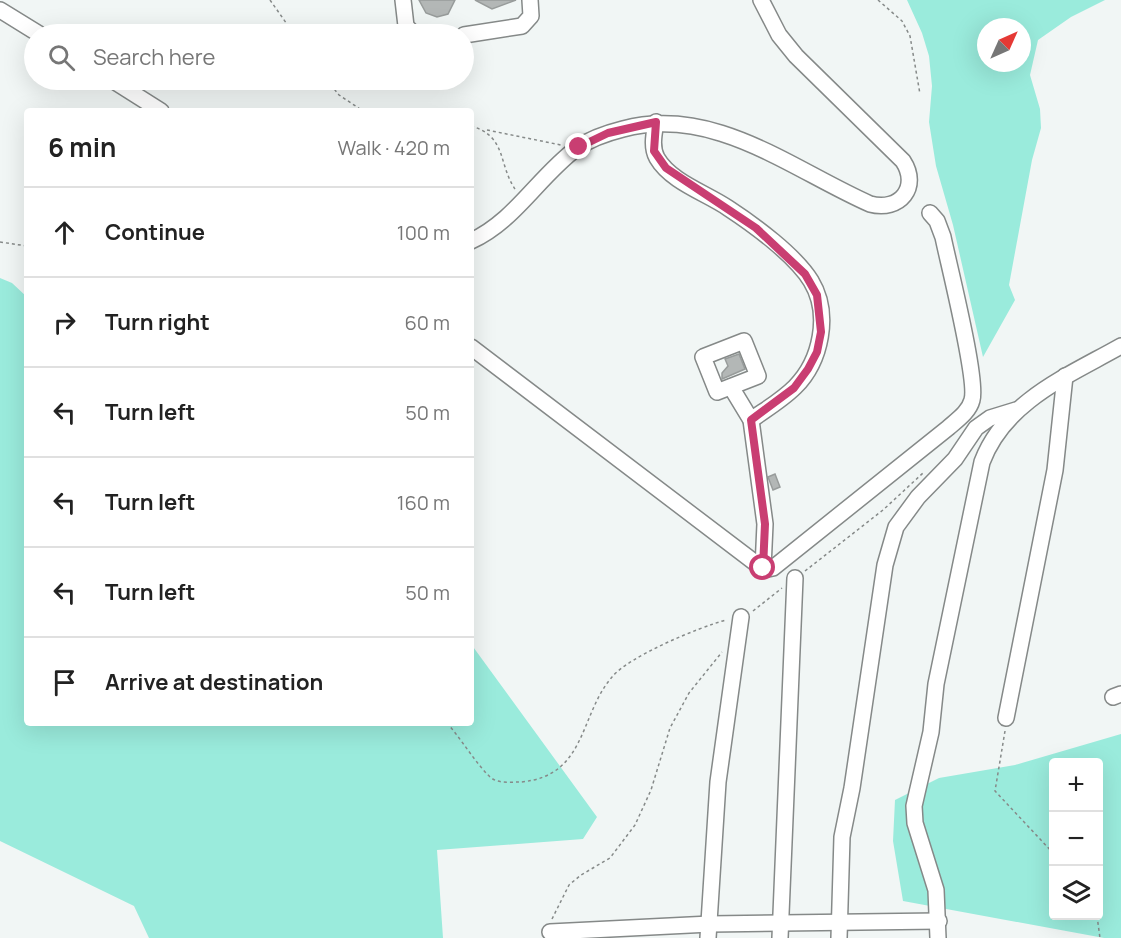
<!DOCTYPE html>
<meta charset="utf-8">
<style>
:root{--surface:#fff;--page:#f6f6f6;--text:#222;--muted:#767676;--line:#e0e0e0}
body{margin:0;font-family:Manrope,sans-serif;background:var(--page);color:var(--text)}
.controls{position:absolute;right:18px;bottom:18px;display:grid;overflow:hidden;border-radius:6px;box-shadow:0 6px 24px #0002}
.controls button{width:54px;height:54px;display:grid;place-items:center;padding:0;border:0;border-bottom:2px solid var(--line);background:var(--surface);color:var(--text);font:30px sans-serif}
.compass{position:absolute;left:977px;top:18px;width:54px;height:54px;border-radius:50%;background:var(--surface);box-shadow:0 6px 24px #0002;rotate:45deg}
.stop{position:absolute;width:18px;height:18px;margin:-14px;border:4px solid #c93e72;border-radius:50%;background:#fff}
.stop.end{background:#c93e72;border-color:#fff;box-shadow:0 2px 6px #0008}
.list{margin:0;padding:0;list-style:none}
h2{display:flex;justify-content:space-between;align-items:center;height:78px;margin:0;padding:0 24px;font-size:26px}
h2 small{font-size:20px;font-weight:400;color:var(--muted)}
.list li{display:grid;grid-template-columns:39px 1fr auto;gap:18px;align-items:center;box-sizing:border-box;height:90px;padding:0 24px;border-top:2px solid var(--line)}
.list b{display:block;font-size:22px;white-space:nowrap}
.list em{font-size:20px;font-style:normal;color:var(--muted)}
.icon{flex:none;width:33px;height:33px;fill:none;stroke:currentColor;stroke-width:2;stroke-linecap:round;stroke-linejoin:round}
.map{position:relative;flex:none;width:1121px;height:938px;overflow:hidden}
.search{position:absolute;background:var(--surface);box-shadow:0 6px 24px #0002;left:24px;top:24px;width:450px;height:66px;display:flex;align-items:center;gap:15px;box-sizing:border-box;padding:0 21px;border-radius:33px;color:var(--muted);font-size:22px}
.panel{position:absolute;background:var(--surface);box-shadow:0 6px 24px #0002;left:24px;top:108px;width:450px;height:618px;border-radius:6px}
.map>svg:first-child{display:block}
.green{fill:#9aebdc;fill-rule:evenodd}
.building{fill:#b3b7b6;stroke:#989c9b;stroke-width:1.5}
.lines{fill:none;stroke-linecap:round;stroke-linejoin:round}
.minor-casing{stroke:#858988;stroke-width:18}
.path{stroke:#868a89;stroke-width:1.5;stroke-dasharray:3 3;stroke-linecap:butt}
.minor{stroke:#fff;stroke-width:15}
.route{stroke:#c93e72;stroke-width:8}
</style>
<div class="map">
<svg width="1121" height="938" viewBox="0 0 1121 938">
<rect width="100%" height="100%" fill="#f1f6f5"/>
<g class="green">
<path d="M907,0H1105L1071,17L1038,40L1030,75L1040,109L1041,128L1032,160L1009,285L1015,300L983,357L953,225L936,166L929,122L932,86L929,56L922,33ZM986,27H1022V63H986Z"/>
<path d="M0,278L12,283L27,297V723H471V644L597,817L583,839L437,850L443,938H149L134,906L0,841Z"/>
<path d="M1121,734V938H1104L903,901L893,841L895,800L939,778L1015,765ZM1054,762H1098V916H1054Z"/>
</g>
<g class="building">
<path d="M419,0H455L448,14L437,17L426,13Z"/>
<path d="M475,0H516L492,9Z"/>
<path d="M739,354L745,369L722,379V373L728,366L725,359Z"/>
<path d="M775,474L780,487L773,490L768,477Z"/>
</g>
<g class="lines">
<defs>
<g id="minor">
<path d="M403,0L406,26L414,34"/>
<path d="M0,10L39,34"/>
<path d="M464,35L522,26L531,16L530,0"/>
<path d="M112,80L161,111"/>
<path d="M656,122C654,134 651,147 657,158C671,182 706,193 728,208C754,225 795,255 811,281C831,314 821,361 795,387C782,400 765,410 751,420"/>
<path d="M471,241C515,221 539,176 577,148C590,139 607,133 623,129C714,105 791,169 870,204C900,212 920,187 903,161L796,56L779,35L761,0"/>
<path d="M744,341L758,376L717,392L703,357Z"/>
<path d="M471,347L758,565L768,569L773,568L948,428C957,420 969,412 972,400C978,380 949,266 943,237L937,221L930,213"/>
<path d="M731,387L751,420L765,524L763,568"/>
<path d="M1113,697L1121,694"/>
<path d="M1006,718L1055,470L1065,376"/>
<path d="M550,932L710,924L939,921"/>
<path d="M708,938L718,782L741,617"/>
<path d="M780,938L795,578"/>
<path d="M839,938L842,837L852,788L885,565L896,527L918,497L955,459L976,428L990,418L1016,410"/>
<path d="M938,938L936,890L915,823L914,806L931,732L936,684L982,462C1005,401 1068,376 1121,346"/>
</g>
</defs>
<use href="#minor" class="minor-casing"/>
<g class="path">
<path d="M270,0L294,34"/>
<path d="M878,0L902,21L910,36L920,94"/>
<path d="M327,80L339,95L363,111"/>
<path d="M471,126C507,136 498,164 515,189"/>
<path d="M487,130L561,145"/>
<path d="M0,242L27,246"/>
<path d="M805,571L883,510L923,473"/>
<path d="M753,611L782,588"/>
<path d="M447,723C462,740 474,761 490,777C498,784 511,782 521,782C587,776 579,715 612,677C629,656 700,627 726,620"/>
<path d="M1005,731L995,791L1054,854"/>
<path d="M1097,916L1100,938"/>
<path d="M552,919L569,885L581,875L610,858L635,825L651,790L670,728L689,693L722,652"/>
</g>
<use href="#minor" class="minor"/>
</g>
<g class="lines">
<path class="route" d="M579,147L608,133L656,122L654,151L666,168L756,228L805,274L817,295L821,332L817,352L808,369L794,388L751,420L765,524L763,568"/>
</g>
</svg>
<div class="controls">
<button>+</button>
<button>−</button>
<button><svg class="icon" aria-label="layers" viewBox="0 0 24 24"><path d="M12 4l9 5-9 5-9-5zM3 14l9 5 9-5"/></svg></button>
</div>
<svg class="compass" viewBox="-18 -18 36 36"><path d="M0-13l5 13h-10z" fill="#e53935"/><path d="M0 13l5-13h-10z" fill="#767676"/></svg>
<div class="stop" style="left:763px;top:568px"></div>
<div class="stop end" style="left:579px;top:147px"></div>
<div class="search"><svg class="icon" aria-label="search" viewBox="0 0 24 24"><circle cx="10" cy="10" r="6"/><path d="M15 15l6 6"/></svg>Search here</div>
<section class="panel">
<h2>6 min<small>Walk · 420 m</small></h2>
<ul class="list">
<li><svg class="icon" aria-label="ahead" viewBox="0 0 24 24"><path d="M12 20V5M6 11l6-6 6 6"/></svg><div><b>Continue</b></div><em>100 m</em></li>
<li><svg class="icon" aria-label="right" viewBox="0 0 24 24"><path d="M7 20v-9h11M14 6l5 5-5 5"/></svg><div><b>Turn right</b></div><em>60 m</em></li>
<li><svg class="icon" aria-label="left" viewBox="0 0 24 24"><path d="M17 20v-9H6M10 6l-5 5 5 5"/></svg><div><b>Turn left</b></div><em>50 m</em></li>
<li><svg class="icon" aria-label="left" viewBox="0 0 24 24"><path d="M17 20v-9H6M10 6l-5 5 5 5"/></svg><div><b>Turn left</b></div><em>160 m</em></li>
<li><svg class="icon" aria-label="left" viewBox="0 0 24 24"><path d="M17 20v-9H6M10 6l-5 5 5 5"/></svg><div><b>Turn left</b></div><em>50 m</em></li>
<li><svg class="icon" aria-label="arrive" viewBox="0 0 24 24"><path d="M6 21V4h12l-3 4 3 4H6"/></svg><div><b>Arrive at destination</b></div></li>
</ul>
</section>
</div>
